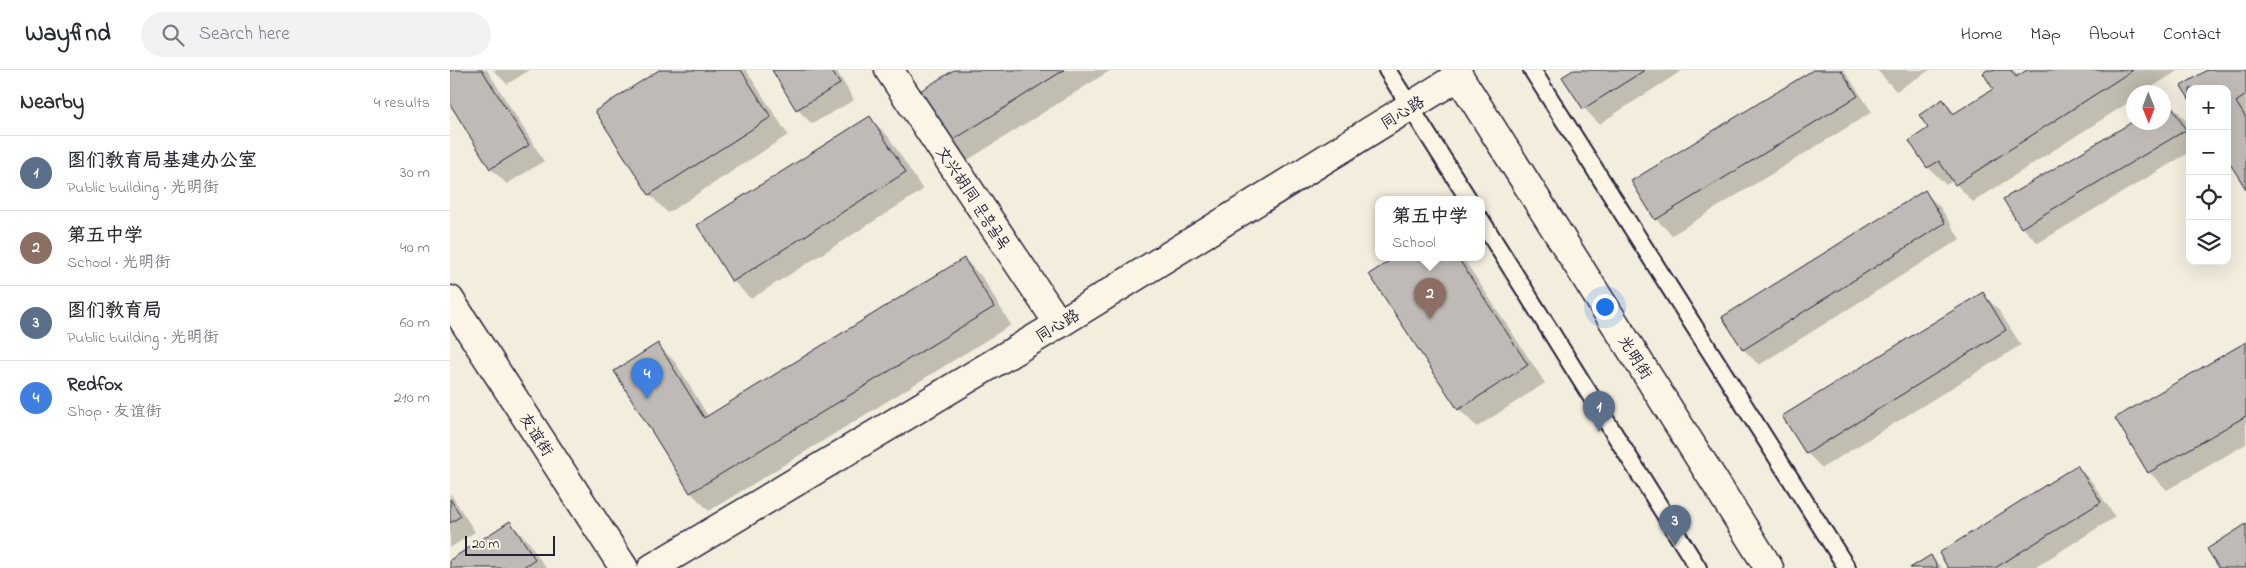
<!DOCTYPE html>
<meta charset="utf-8">
<style>
:root{--surface:#fff;--page:#f2f2f3;--text:#2b2b33;--muted:#7c7c81;--line:#e1e1e2;--accent:#d1495b}
body{margin:0;font-family:"Indie Flower","LXGW WenKai TC","Poor Story",sans-serif;background:var(--page);color:var(--text)}
.controls{position:absolute;right:15px;top:15px;display:grid;overflow:hidden;border-radius:10px;box-shadow:0 5px 20px #0002}
.controls button{width:45px;height:45px;display:grid;place-items:center;padding:0;border:0;border-bottom:1px solid var(--line);background:var(--surface);color:var(--text);font:25px sans-serif}
.compass{position:absolute;left:1676px;top:15px;width:45px;height:45px;border-radius:50%;background:var(--surface);box-shadow:0 5px 20px #0002;rotate:179deg}
.scale{position:absolute;left:15px;bottom:12px;width:90px;box-sizing:border-box;padding-left:5px;border:2px solid #22223b;border-top:0;font-size:14px;line-height:18px;white-space:nowrap;color:#22223b;-webkit-text-stroke:4px #fcf5e5;paint-order:stroke}
.you{position:absolute;left:1154px;top:236px;width:18px;height:18px;margin:-12px;border:4px solid #fff;border-radius:50%;background:#1a73e8;box-shadow:0 0 0 8px #1a73e833}
.badge{display:grid;place-items:center;width:32px;height:32px;border-radius:50%;background:var(--accent);color:#fff;font-size:16px;font-weight:700}
.pin{position:absolute;translate:-50% -41px;filter:drop-shadow(0 1px 2px #0008)}
.pin::after{content:'';position:absolute;top:26px;width:18px;height:15px;background:inherit;clip-path:polygon(0 0,100% 0,50% 100%)}
.popup{position:absolute;left:925px;top:126px;width:110px;height:65px;box-sizing:border-box;display:grid;place-content:center;border-radius:10px;background:var(--surface);filter:drop-shadow(0 1px 4px #0005);font-size:16px;white-space:nowrap;color:var(--muted)}
.popup b{font-size:19px;color:var(--text)}
.popup::after{content:'';position:absolute;left:50%;top:100%;margin-left:-10px;border:10px solid transparent;border-top-color:var(--surface)}
.list{margin:0;padding:0;list-style:none}
h2{display:flex;justify-content:space-between;align-items:center;height:65px;margin:0;padding:0 20px;font-size:21px}
h2 small{font-size:16px;font-weight:400;color:var(--muted)}
.list li{display:grid;grid-template-columns:32px 1fr auto;gap:15px;align-items:center;box-sizing:border-box;height:75px;padding:0 20px;border-top:1px solid var(--line)}
.list b{display:block;font-size:19px;white-space:nowrap}
.list p{margin:0;font-size:16px;white-space:nowrap;color:var(--muted)}
.list em{font-size:16px;font-style:normal;color:var(--muted)}
.icon{flex:none;width:28px;height:28px;fill:none;stroke:currentColor;stroke-width:2;stroke-linecap:round;stroke-linejoin:round}
.map{position:relative;flex:none;width:1796px;height:498px;overflow:hidden}
header{display:flex;align-items:center;gap:30px;box-sizing:border-box;height:70px;padding:0 25px;background:var(--surface);border-bottom:1px solid var(--line)}
header strong{font-size:24px}
nav{display:flex;gap:28px;margin-inline-start:auto;font-size:18px}
.search{width:350px;height:45px;background:var(--page);display:flex;align-items:center;gap:12px;box-sizing:border-box;padding:0 18px;border-radius:28px;color:var(--muted);font-size:19px}
main{display:flex}
aside{flex:1;background:var(--surface)}
.map>svg:first-child{display:block}
.shadow{fill:#0003}
.building{fill:#bfbab6;stroke:#22223b}
.lines{fill:none;stroke-linecap:round;stroke-linejoin:round}
.service-casing{stroke:#22223b;stroke-width:20}
.minor-casing{stroke:#22223b;stroke-width:31}
.tertiary-casing{stroke:#22223b;stroke-width:31}
.secondary-casing{stroke:#22223b;stroke-width:31}
.service{stroke:#fcf5e5;stroke-width:16}
.minor{stroke:#fcf5e5;stroke-width:28}
.tertiary{stroke:#fcf5e5;stroke-width:28}
.secondary{stroke:#fcf5e5;stroke-width:28}
.labels{text-anchor:middle;stroke-width:5;stroke-linejoin:round;paint-order:stroke}
.street-label{font-size:16px;fill:#22223b;stroke:#fcf5e5}
</style>
<header>
<strong>Wayfind</strong>
<div class="search"><svg class="icon" aria-label="search" viewBox="0 0 24 24"><circle cx="10" cy="10" r="6"/><path d="M15 15l6 6"/></svg>Search here</div>
<nav><a>Home</a><a>Map</a><a>About</a><a>Contact</a></nav>
</header>
<main>
<aside>
<h2>Nearby<small>4 results</small></h2>
<ul class="list">
<li><span class="badge" style="background:#5c6f8a">1</span><div><b>图们教育局基建办公室</b><p>Public building · 光明街</p></div><em>30 m</em></li>
<li><span class="badge" style="background:#8d6e63">2</span><div><b>第五中学</b><p>School · 光明街</p></div><em>40 m</em></li>
<li><span class="badge" style="background:#5c6f8a">3</span><div><b>图们教育局</b><p>Public building · 光明街</p></div><em>60 m</em></li>
<li><span class="badge" style="background:#3f7fe0">4</span><div><b>Redfox</b><p>Shop · 友谊街</p></div><em>210 m</em></li>
</ul>
</aside>
<div class="map">
<svg width="1796" height="498" viewBox="0 0 1796 498">
<rect width="100%" height="100%" fill="#f3edde"/>
<filter id="ink" filterUnits="userSpaceOnUse"><feTurbulence type="fractalNoise" baseFrequency=".02" numOctaves="2"/><feDisplacementMap in="SourceGraphic" scale="10" xChannelSelector="R" yChannelSelector="G"/><feConvolveMatrix kernelMatrix="1 2 1 2 8 2 1 2 1" color-interpolation-filters="sRGB"/></filter>
<g filter="url(#ink)">
<g class="shadow">
<path d="M0,0H37L94,91L57,114L41,99L0,32Z"/>
<path d="M43,0H80L57,14Z"/>
<path d="M212,0H296L338,65L218,143L200,125L147,42Z"/>
<path d="M324,0H386L404,30L362,54L347,39Z"/>
<path d="M506,0H661L513,93L464,26Z"/>
<path d="M1125,0H1233L1149,54L1134,38Z"/>
<path d="M1366,0H1394L1422,42L1222,165L1206,149L1183,112Z"/>
<path d="M1427,0H1480L1446,21Z"/>
<path d="M1540,0H1563L1570,6L1580,0H1729L1694,22H1684V29L1523,132L1503,111L1496,115L1478,97L1479,59L1493,31L1506,44L1545,19Z"/>
<path d="M1760,0H1796V117L1777,19L1733,17Z"/>
<path d="M1718,31L1733,47L1740,57V82L1588,173L1572,157L1555,129L1714,52V34Z"/>
<path d="M420,48L438,66L473,120L301,229L283,211Z"/>
<path d="M1474,122L1490,137L1510,169L1309,295L1294,280L1273,248Z"/>
<path d="M947,188H1013L1095,313L1027,357L1009,339L920,205Z"/>
<path d="M514,189L532,207L561,255L259,441L241,423L166,301L208,275L226,293L258,346Z"/>
<path d="M1532,224L1548,239L1571,275L1372,398L1357,383Z"/>
<path d="M1796,273V374L1717,420L1699,402Z"/>
<path d="M1627,397L1642,412L1665,447L1584,498H1500Z"/>
<path d="M0,423L25,462L0,478Z"/>
<path d="M60,453L78,471L96,498H0V491Z"/>
<path d="M1481,487L1492,498H1462Z"/>
</g>
<g class="building">
<path d="M0,0H32L79,75L40,99L0,34Z"/>
<path d="M209,0H291L321,47L199,125L145,41Z"/>
<path d="M322,0H381L390,14L346,40Z"/>
<path d="M504,0H614L494,76L462,26Z"/>
<path d="M1123,0H1195L1133,39L1112,7Z"/>
<path d="M1363,0H1391L1408,26L1205,150L1181,111Z"/>
<path d="M1537,0H1561L1566,7L1577,0H1683L1505,115L1489,91L1477,98L1459,71L1478,58L1469,45L1493,29L1503,44L1543,19L1533,3Z"/>
<path d="M1757,0H1796V25L1786,32L1796,48V119L1777,89V19H1740V30L1731,16Z"/>
<path d="M1718,30L1736,60L1571,158L1553,129L1684,51V52H1714V33Z"/>
<path d="M420,46L456,102L282,212L247,155Z"/>
<path d="M1475,120L1495,153L1293,280L1272,247Z"/>
<path d="M514,188L544,237L240,423L164,301L208,273L254,348Z"/>
<path d="M944,188H1008L1078,295L1008,340L919,204Z"/>
<path d="M1533,222L1556,260L1356,384L1332,346Z"/>
<path d="M1796,272V346L1698,403L1665,348Z"/>
<path d="M1627,395L1651,432L1545,498H1498L1489,483Z"/>
<path d="M0,429L11,446L0,453Z"/>
<path d="M60,451L85,489L72,498H0V490Z"/>
<path d="M1796,454V498H1769L1757,479Z"/>
<path d="M1481,485L1488,498H1460Z"/>
</g>
<g class="lines">
<defs>
<g id="service">
<path d="M937,0L1019,130"/>
<path d="M1082,0L1397,498"/>
<path d="M1031,150L1248,498"/>
</g>
<g id="minor">
<path d="M439,0L609,254"/>
<path d="M202,498L609,254L1009,6"/>
</g>
<path id="tertiary" d="M0,230L174,498"/>
<path id="secondary" d="M1005,0L1319,498"/>
</defs>
<use href="#service" class="service-casing"/>
<use href="#minor" class="minor-casing"/>
<use href="#tertiary" class="tertiary-casing"/>
<use href="#secondary" class="secondary-casing"/>
<use href="#service" class="service"/>
<use href="#minor" class="minor"/>
<use href="#tertiary" class="tertiary"/>
<use href="#secondary" class="secondary"/>
</g>
</g>
<g class="labels">
<g class="street-label">
<text transform="translate(952 42) rotate(-32)" y="6">同心路</text>
<text transform="translate(524 127) rotate(56)" y="6">文兴胡同 문흥골목</text>
<text transform="translate(607 255) rotate(-31)" y="6">同心路</text>
<text transform="translate(1186 287) rotate(58)" y="6">光明街</text>
<text transform="translate(87 364) rotate(57)" y="6">友谊街</text>
</g>
</g>
</svg>
<div class="controls">
<button>+</button>
<button>−</button>
<button><svg class="icon" aria-label="locate" viewBox="0 0 24 24"><circle cx="12" cy="12" r="6"/><path d="M12 2v4M12 18v4M2 12h4M18 12h4"/></svg></button>
<button><svg class="icon" aria-label="layers" viewBox="0 0 24 24"><path d="M12 4l9 5-9 5-9-5zM3 14l9 5 9-5"/></svg></button>
</div>
<svg class="compass" viewBox="-18 -18 36 36"><path d="M0-13l5 13h-10z" fill="#e53935"/><path d="M0 13l5-13h-10z" fill="#7c7c81"/></svg>
<div class="scale">20 m</div>
<div class="you"></div>
<div class="pin badge" style="left:1149px;top:362px;background:#5c6f8a">1</div>
<div class="pin badge" style="left:980px;top:249px;background:#8d6e63">2</div>
<div class="popup"><b>第五中学</b>School</div>
<div class="pin badge" style="left:1225px;top:476px;background:#5c6f8a">3</div>
<div class="pin badge" style="left:197px;top:329px;background:#3f7fe0">4</div>
</div>
</main>
